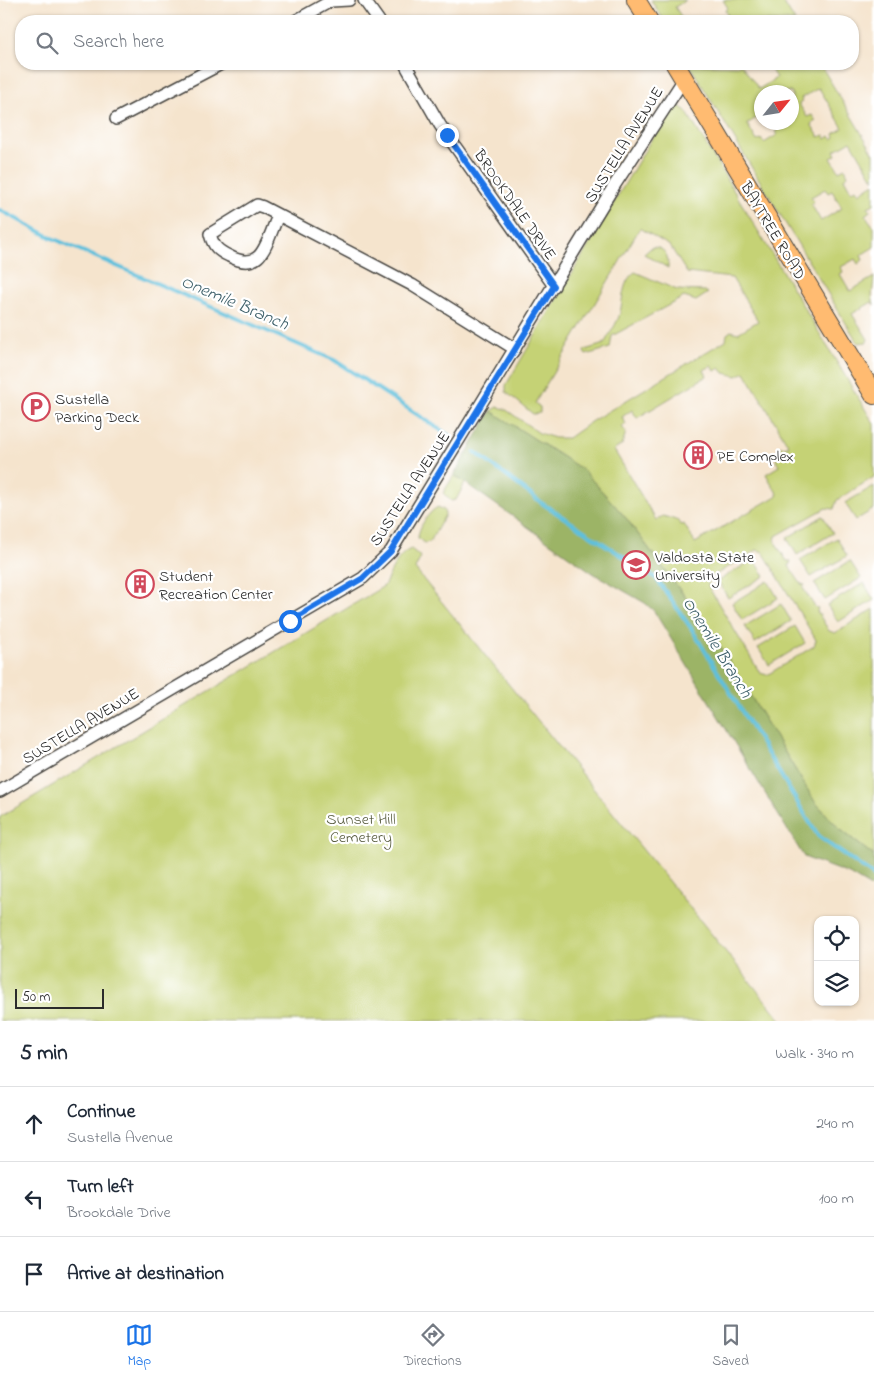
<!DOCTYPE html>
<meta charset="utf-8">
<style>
:root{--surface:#fff;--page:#f6f6f7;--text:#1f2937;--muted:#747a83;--line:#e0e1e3;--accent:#1a73e8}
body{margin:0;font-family:"Indie Flower",sans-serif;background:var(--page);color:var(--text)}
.controls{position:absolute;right:15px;bottom:15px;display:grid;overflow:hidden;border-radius:10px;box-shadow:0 1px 4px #0004}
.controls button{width:45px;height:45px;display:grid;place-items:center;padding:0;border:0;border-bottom:1px solid var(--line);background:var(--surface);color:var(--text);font:25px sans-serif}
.compass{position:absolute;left:754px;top:85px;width:45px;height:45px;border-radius:50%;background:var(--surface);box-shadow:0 1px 4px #0004;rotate:60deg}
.scale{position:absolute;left:15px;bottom:12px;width:89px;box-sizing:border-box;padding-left:5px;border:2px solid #2b2b2b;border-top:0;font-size:14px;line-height:18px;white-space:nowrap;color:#2b2b2b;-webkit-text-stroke:4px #fff;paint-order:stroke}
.stop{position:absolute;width:15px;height:15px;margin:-11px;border:4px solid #1a73e8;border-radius:50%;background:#fff}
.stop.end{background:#1a73e8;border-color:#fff;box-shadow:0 1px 5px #0008}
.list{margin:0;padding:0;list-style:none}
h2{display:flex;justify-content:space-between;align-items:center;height:65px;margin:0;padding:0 20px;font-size:21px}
h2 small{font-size:16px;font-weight:400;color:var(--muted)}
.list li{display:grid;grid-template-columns:32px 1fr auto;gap:15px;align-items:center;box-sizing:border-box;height:75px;padding:0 20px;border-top:1px solid var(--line)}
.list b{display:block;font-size:19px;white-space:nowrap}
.list p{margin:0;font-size:16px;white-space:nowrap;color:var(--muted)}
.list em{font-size:16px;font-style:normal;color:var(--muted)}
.icon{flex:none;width:28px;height:28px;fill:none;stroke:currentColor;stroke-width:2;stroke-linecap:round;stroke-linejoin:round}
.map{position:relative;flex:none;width:874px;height:1021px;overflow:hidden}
.search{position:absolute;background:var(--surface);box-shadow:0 1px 4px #0004;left:15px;right:15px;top:15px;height:55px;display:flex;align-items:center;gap:12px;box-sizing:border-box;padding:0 18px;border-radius:20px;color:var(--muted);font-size:19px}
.sheet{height:290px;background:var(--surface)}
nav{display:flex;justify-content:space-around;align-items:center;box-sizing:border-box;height:70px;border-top:1px solid var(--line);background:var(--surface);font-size:14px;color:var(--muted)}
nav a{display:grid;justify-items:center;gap:2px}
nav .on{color:var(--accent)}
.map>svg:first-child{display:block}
.green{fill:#c5d274;stroke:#787e50;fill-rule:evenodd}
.forest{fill:#9cb466;stroke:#647048}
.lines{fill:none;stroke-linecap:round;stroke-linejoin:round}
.stream{stroke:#5ec0dc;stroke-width:4}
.minor-casing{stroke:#494743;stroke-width:14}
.primary-casing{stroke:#494743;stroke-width:20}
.minor{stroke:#fff;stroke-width:11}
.primary{stroke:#ffbb71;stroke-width:18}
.route{stroke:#1a73e8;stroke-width:6}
.labels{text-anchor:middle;stroke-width:4.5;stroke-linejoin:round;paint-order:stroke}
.street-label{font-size:16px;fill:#2b2b2b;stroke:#fff}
.poi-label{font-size:16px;fill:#2b2b2b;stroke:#fff;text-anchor:start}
.park-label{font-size:16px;fill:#595d41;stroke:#fff}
.water-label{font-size:18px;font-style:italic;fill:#3d5f69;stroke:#fff}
</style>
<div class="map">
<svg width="874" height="1021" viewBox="0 0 874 1021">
<rect width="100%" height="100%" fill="#fff"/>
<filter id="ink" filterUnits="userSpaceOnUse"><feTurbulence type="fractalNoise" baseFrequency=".02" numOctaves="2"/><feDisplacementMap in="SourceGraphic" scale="10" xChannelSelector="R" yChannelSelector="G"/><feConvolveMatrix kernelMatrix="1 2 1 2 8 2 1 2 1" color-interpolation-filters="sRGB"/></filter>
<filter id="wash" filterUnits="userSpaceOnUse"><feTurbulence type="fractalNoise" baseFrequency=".0096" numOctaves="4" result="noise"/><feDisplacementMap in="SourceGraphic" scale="20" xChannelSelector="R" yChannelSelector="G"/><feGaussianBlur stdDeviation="1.12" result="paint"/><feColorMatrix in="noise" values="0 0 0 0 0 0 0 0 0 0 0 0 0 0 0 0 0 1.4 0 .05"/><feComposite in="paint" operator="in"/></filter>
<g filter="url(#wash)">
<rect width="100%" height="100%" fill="#f5e4cd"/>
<g class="green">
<path d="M651,0H686L675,7L684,21H664Z"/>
<path d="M723,0H782L795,21H718L728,15L725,10L728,8Z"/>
<path d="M689,64L737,66L741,64L759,89L776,78L770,68L768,69L765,64H820L874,154V180L851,141L834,151L836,155L831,158L839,171L845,168L848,175L844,178L851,191L856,189L859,193L874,183V204L868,207L870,211L865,215L874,227V247L861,255L863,260L858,264L855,259L841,267L843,272L840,274L850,291L874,277L872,296L874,305L872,302L852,314L868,339L867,342L858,343ZM819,88L843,128L834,134L835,137L832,139L830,136L826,139L824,135L819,137L811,124L816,121L812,115L807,117L799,104L802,101L801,98ZM762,92H792V122L775,123L779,129L775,132L777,135L764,143L761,139L757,141L747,124L761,115ZM825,189L828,193L832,191L842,208L821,221L811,204L814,201L811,197Z"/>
<path d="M671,106H679L686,111L874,424V477L837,500L834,509L826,508L776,536L775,542L787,561H791L789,566L801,584L805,585L803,588L815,607L818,608L817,611L829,631L835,633L874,609V856L840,829L815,802L713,634L626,518L583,470L491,411L498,407L505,409L539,433L555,438H568L592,421L726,340L727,334L731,331L738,333L758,321L732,278L687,273L670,246L640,228L535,403L540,407V413L533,414L506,392V385ZM711,366L715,371L720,368L724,373L737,376L745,372L789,446L780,447L776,461L779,466L766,474L778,495L695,543L684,524L681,525L679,521L663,516L656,520L614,450L622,445L626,432L622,427L626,424L622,417L632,410L637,418L707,376L704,370ZM757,550L763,552L816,640L814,646L767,675L760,673L708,586L710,578Z"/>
<path d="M652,247C665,247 669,256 668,268L644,254Z"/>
<path d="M635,272L677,290L705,291L708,293L696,301L684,297L612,336L610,348L586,355L584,352L585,350L604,344C608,336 614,328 618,319C624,305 620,282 635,272Z"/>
<path d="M454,475L465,483L456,500L451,501L443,493Z"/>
<path d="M874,486V509L856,520L845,503Z"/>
<path d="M438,507L444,510L445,515L430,542L424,543L418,538C418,528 429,511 438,507Z"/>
<path d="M823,516L833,533L797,555L787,538Z"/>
<path d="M837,538L847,556L811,577L800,560Z"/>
<path d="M411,549L421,557L415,569L782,1021H0V817L384,586C391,573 397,554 411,549Z"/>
<path d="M754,559L765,576L728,598L718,581Z"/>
<path d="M850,561L861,578L825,600L814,583Z"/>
<path d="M768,581L778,598L742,620L732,603Z"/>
<path d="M864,583L874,600L838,622L827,605Z"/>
<path d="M781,604L791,621L755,643L745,626Z"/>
<path d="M795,626L805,643L769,665L758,648Z"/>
</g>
<path class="forest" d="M491,411L583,470L626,518L713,634L815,802L840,829L874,856V889L849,874L804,857L654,611L645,603L593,573L454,475Z"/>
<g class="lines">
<g class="stream">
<path d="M0,210L52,238L334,360L450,436"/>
<path d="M475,452L543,504L656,578L691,628L818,836L874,876"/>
</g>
</g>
</g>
<g filter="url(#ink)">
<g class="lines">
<defs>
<g id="minor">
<path d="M364,0L379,21"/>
<path d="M295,21L331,1L349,0"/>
<path d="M405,64L440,125L554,286"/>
<path d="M116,119L221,64"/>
<path d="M278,216C266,242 263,274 229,256C218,251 213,246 210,234L257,205L263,207L412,285L515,349"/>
<path d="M0,791L363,578L391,551L614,186L684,79"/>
</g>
<g id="primary">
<path d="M636,0L649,21"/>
<path d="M675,64L874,395"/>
</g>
</defs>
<use href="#minor" class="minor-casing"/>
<use href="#primary" class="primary-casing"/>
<use href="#minor" class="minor"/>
<use href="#primary" class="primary"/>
</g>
</g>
<g class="lines" filter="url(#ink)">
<path class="route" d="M290,621L363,578L391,551L554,286L447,135"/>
</g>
<defs>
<symbol id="parking-ring" viewBox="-11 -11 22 22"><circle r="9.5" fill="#fff" stroke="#d1495b" stroke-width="1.5"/><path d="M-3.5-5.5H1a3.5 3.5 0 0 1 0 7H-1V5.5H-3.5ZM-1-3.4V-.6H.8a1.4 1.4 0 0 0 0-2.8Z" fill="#d1495b"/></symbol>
<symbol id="building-ring" viewBox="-11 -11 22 22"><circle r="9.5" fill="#fff" stroke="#d1495b" stroke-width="1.5"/><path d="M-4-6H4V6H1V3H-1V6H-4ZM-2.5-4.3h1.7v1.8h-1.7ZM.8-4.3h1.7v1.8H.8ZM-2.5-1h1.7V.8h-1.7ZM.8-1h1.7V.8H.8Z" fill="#d1495b"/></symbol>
<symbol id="university-ring" viewBox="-11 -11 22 22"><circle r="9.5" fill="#fff" stroke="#d1495b" stroke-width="1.5"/><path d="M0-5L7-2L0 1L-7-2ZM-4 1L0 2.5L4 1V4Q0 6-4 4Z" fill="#d1495b"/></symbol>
</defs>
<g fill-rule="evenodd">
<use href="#parking-ring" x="20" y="391" width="32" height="32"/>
<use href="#building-ring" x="682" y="439" width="32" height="32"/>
<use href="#university-ring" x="620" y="549" width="32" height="32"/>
<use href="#building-ring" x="124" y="568" width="32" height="32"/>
</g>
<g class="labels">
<g class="street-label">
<text transform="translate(623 144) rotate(-58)" y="6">SUSTELLA AVENUE</text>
<text transform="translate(516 204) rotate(55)" y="6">BROOKDALE DRIVE</text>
<text transform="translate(774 230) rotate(59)" y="6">BAYTREE ROAD</text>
<text transform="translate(409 488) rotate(-57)" y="6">SUSTELLA AVENUE</text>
<text transform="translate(80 725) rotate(-31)" y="6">SUSTELLA AVENUE</text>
</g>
<g class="poi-label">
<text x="55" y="404">Sustella<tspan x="55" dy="18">Parking Deck</tspan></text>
<text x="717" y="461">PE Complex</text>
<text x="655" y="562">Valdosta State<tspan x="655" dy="18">University</tspan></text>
<text x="159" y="581">Student<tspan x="159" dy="18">Recreation Center</tspan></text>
</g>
<g class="park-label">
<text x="361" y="824">Sunset Hill<tspan x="361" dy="18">Cemetery</tspan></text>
</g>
<g class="water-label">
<text transform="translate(235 302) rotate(23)" y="6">Onemile Branch</text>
<text transform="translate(718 647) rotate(58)" y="6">Onemile Branch</text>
</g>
</g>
</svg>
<div class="controls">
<button><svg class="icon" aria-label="locate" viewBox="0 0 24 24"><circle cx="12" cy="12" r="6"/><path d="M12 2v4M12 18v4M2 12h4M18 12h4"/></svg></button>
<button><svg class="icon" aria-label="layers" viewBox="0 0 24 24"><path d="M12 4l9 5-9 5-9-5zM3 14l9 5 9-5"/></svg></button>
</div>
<svg class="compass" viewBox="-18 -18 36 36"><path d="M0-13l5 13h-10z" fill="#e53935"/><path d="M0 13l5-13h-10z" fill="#747a83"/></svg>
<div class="scale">50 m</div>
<div class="stop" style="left:290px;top:621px"></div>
<div class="stop end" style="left:447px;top:135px"></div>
<div class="search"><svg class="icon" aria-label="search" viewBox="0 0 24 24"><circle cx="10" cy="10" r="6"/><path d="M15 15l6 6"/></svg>Search here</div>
</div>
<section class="sheet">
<h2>5 min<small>Walk · 340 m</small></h2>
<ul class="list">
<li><svg class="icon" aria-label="ahead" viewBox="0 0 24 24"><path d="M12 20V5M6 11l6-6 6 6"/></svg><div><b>Continue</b><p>Sustella Avenue</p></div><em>240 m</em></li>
<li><svg class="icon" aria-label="left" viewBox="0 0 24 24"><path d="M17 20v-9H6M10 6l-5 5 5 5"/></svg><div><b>Turn left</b><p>Brookdale Drive</p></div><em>100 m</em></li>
<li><svg class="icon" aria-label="arrive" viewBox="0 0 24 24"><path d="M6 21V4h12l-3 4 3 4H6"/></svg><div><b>Arrive at destination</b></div></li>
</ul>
</section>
<nav>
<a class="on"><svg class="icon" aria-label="map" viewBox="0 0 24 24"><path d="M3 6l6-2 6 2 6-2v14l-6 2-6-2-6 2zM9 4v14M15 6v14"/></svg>Map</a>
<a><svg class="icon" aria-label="directions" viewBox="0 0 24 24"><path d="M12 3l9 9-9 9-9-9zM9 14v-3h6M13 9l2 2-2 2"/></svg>Directions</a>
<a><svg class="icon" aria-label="saved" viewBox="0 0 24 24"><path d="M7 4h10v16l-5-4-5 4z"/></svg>Saved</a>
</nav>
